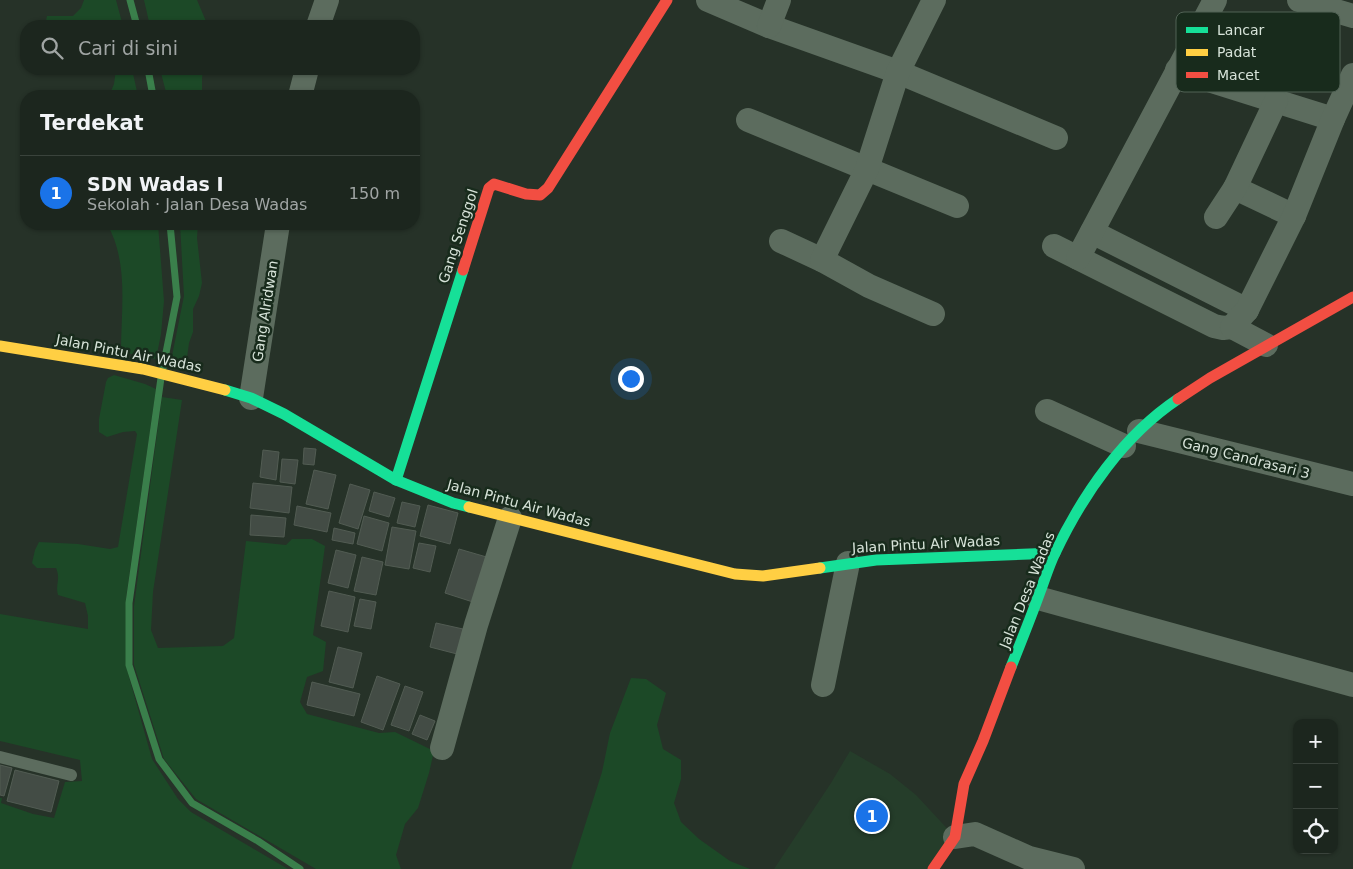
<!DOCTYPE html>
<html lang="id">
<meta charset="utf-8">
<style>
:root{--surface:#1c261e;--page:#252e27;--text:#f1f3f6;--muted:#a0a5a4;--line:#3a433c;--accent:#1a73e8}
body{margin:0;font-family:"DejaVu Sans",sans-serif;background:var(--page);color:var(--text)}
.controls{position:absolute;right:15px;bottom:15px;display:grid;overflow:hidden;border-radius:10px;box-shadow:0 1px 4px #0004}
.controls button{width:45px;height:45px;display:grid;place-items:center;padding:0;border:0;border-bottom:1px solid var(--line);background:var(--surface);color:var(--text);font:25px sans-serif}
.you{position:absolute;left:630px;top:378px;width:18px;height:18px;margin:-12px;border:4px solid #fff;border-radius:50%;background:#1a73e8;box-shadow:0 0 0 8px #1a73e833}
.badge{display:grid;place-items:center;width:32px;height:32px;border-radius:50%;background:var(--accent);color:#fff;font-size:16px;font-weight:700}
.pin{position:absolute;translate:-50% -50%;border:2px solid #fff;box-shadow:0 1px 5px #0006}
.list{margin:0;padding:0;list-style:none}
h2{display:flex;justify-content:space-between;align-items:center;height:65px;margin:0;padding:0 20px;font-size:21px}
h2 small{font-size:16px;font-weight:400;color:var(--muted)}
.list li{display:grid;grid-template-columns:32px 1fr auto;gap:15px;align-items:center;box-sizing:border-box;height:75px;padding:0 20px;border-top:1px solid var(--line)}
.list b{display:block;font-size:19px;white-space:nowrap}
.list p{margin:0;font-size:16px;white-space:nowrap;color:var(--muted)}
.list em{font-size:16px;font-style:normal;color:var(--muted)}
.icon{flex:none;width:28px;height:28px;fill:none;stroke:currentColor;stroke-width:2;stroke-linecap:round;stroke-linejoin:round}
.map{position:relative;flex:none;width:1353px;height:869px;overflow:hidden}
.search{position:absolute;background:var(--surface);box-shadow:0 1px 4px #0004;left:20px;top:20px;width:400px;height:55px;display:flex;align-items:center;gap:12px;box-sizing:border-box;padding:0 18px;border-radius:20px;color:var(--muted);font-size:19px}
.panel{position:absolute;background:var(--surface);box-shadow:0 1px 4px #0004;left:20px;top:90px;width:400px;height:140px;border-radius:20px}
.map>svg:first-child{display:block}
.built{fill:#253d2a}
.green{fill:#1c4927}
.lines{fill:none;stroke-linecap:round;stroke-linejoin:round}
.stream{stroke:#3a7f4b;stroke-width:7}
.building{fill:#434c45;stroke:#525c53}
.lane{stroke:#5c6c5e;stroke-width:12}
.street{stroke:#5c6c5e;stroke-width:24}
.fast{stroke:#16e098;stroke-width:11}
.slow{stroke:#ffcf43;stroke-width:11}
.jam{stroke:#f24e42;stroke-width:11}
.labels{text-anchor:middle;stroke-width:5;stroke-linejoin:round;paint-order:stroke}
.street-label{font-size:14px;fill:#d7e3d9;stroke:#182b1c}
.key{fill:#182b1c;stroke:#516255;stroke-width:1}
.key-label{font-size:14px;fill:#d7e3d9}
</style>
<div class="map">
<svg width="1353" height="869" viewBox="0 0 1353 869">
<rect width="100%" height="100%" fill="#263228"/>
<path class="built" d="M850,751L890,774L916,795L955,837L933,869H774L831,783Z"/>
<g class="green">
<path d="M84,0H116L123,26H45L47,16H73L81,8Z"/>
<path d="M144,0H197L208,26H150Z"/>
<path d="M116,69H132L138,96H109L114,84Z"/>
<path d="M160,69H203L202,79V96H167Z"/>
<path d="M107,224H158L164,301L161,334L156,359L121,352C121,309 129,262 107,224Z"/>
<path d="M180,224H198L197,238L202,283L199,296L193,309V332L189,343L186,365L171,361L184,296Z"/>
<path d="M114,375L145,384L156,389L126,598V663L129,677L152,759L178,799L191,812L288,869H0V798H2L1,803L33,814L54,818L65,782L82,781L80,760L0,741V614L88,629V616L85,603L58,595C55,585 61,579 56,568H37L32,563L35,550L39,542L78,544L110,549L118,547L137,434L135,431L123,432L107,437L99,432V419L106,382L108,378Z"/>
<path d="M162,397L182,400L153,592L151,630L158,648L223,646L234,638L246,541L286,545L292,539H312L325,546L313,635L326,642L323,671L307,677L300,702L307,714L379,733L395,732L434,751L429,773L418,808L405,824L396,855L401,869H316L196,799L164,759L134,665V606Z"/>
<path d="M631,678L646,679L666,693L657,725L663,749L681,760V779L674,803L681,822L699,839L730,861L750,869H571L602,772L610,733Z"/>
</g>
<g class="lines">
<g class="stream">
<path d="M130,0L137,26"/>
<path d="M148,69L153,96"/>
<path d="M163,368L177,297L170,224"/>
<path d="M161,378L129,603V665L159,759L192,803L258,841L300,869"/>
</g>
</g>
<g class="building">
<path d="M304,448L316,449L314,465L303,464Z"/>
<path d="M263,450L279,452L276,480L260,477Z"/>
<path d="M282,459L298,460L295,484L280,482Z"/>
<path d="M314,470L336,475L328,509L306,504Z"/>
<path d="M253,483L292,487L289,513L250,508Z"/>
<path d="M350,484L370,490L358,529L339,523Z"/>
<path d="M374,492L395,498L389,517L369,511Z"/>
<path d="M402,502L420,506L415,527L397,523Z"/>
<path d="M428,505L458,513L450,544L420,536Z"/>
<path d="M297,506L331,513L327,532L294,525Z"/>
<path d="M251,515L286,518L284,537L250,535Z"/>
<path d="M364,516L389,523L382,551L357,544Z"/>
<path d="M392,527L416,531L409,569L385,565Z"/>
<path d="M334,528L355,533L353,544L332,540Z"/>
<path d="M419,543L436,546L430,572L413,568Z"/>
<path d="M459,549L490,558L476,603L445,593Z"/>
<path d="M336,550L356,555L348,588L328,583Z"/>
<path d="M362,557L383,562L376,595L354,591Z"/>
<path d="M329,591L355,597L348,632L321,626Z"/>
<path d="M360,599L376,602L371,629L354,626Z"/>
<path d="M436,623L463,629L457,654L430,647Z"/>
<path d="M338,647L362,653L353,688L329,682Z"/>
<path d="M377,676L400,684L383,730L361,722Z"/>
<path d="M312,682L360,694L354,716L307,705Z"/>
<path d="M405,686L423,692L409,731L391,725Z"/>
<path d="M420,715L435,721L427,740L412,734Z"/>
<path d="M0,765L12,768L4,796L0,795Z"/>
<path d="M15,770L59,781L51,812L7,801Z"/>
</g>
<g class="lines">
<path class="lane" d="M0,757L71,775"/>
<g class="street">
<path d="M708,0L769,26L898,72L1056,138"/>
<path d="M1299,0L1353,16"/>
<path d="M318,26L327,0"/>
<path d="M769,26L779,0"/>
<path d="M1177,70L1333,119"/>
<path d="M300,96L307,69"/>
<path d="M748,120L957,206"/>
<path d="M1235,188L1294,216"/>
<path d="M1216,217L1235,188L1276,101"/>
<path d="M1092,232L1247,310"/>
<path d="M781,241L822,260"/>
<path d="M1054,246L1214,326L1223,328L1232,327"/>
<path d="M1078,258L1215,0"/>
<path d="M933,314L869,286L822,260L867,169L898,72L934,0"/>
<path d="M1266,345L1232,327L1247,310L1294,216L1333,119L1353,75"/>
<path d="M251,398L278,224"/>
<path d="M1047,411L1124,446"/>
<path d="M1139,431L1353,484"/>
<path d="M1038,598L1353,685"/>
<path d="M823,685L848,563"/>
<path d="M442,748L476,625L510,518"/>
<path d="M955,837L975,834L1029,858L1073,869"/>
</g>
<g class="fast">
<path d="M225,390L251,398L284,414L396,480L453,503L469,507"/>
<path d="M396,480L463,270"/>
<path d="M820,568L876,560L1055,553"/>
<path d="M1011,667C1021,642 1031,617 1040,592C1045,579 1049,565 1055,553C1083,494 1124,435 1178,399"/>
</g>
<g class="slow">
<path d="M0,346L143,369L225,390"/>
<path d="M469,507L735,574L763,576L820,568"/>
</g>
<g class="jam">
<path d="M463,270L489,188L494,184L526,194L540,195L548,188L667,0"/>
<path d="M1178,399L1210,378L1353,297"/>
<path d="M933,869L955,837L964,784L983,741L1011,667"/>
</g>
</g>
<g class="labels">
<g class="street-label">
<text transform="translate(458 236) rotate(-72)" y="5">Gang Senggol</text>
<text transform="translate(265 311) rotate(-81)" y="5">Gang Alridwan</text>
<text transform="translate(129 353) rotate(11)" y="5">Jalan Pintu Air Wadas</text>
<text transform="translate(1246 458) rotate(14)" y="5">Gang Candrasari 3</text>
<text transform="translate(519 503) rotate(15)" y="5">Jalan Pintu Air Wadas</text>
<text transform="translate(926 544) rotate(-3)" y="5">Jalan Pintu Air Wadas</text>
<text transform="translate(1027 590) rotate(-68)" y="5">Jalan Desa Wadas</text>
</g>
</g>
<rect x="1176" y="12" width="164" height="80" rx="8" class="key"/>
<rect x="1186" y="27" width="22" height="6" fill="#16e098"/>
<rect x="1186" y="49" width="22" height="7" fill="#ffcf43"/>
<rect x="1186" y="72" width="22" height="6" fill="#f24e42"/>
<g class="key-label">
<text x="1217" y="35">Lancar</text>
<text x="1217" y="57">Padat</text>
<text x="1217" y="80">Macet</text>
</g>
</svg>
<div class="controls">
<button>+</button>
<button>−</button>
<button><svg class="icon" aria-label="locate" viewBox="0 0 24 24"><circle cx="12" cy="12" r="6"/><path d="M12 2v4M12 18v4M2 12h4M18 12h4"/></svg></button>
</div>
<div class="you"></div>
<div class="pin badge" style="left:872px;top:816px">1</div>
<div class="search"><svg class="icon" aria-label="search" viewBox="0 0 24 24"><circle cx="10" cy="10" r="6"/><path d="M15 15l6 6"/></svg>Cari di sini</div>
<section class="panel">
<h2>Terdekat<small></small></h2>
<ul class="list">
<li><span class="badge">1</span><div><b>SDN Wadas I</b><p>Sekolah · Jalan Desa Wadas</p></div><em>150 m</em></li>
</ul>
</section>
</div>
